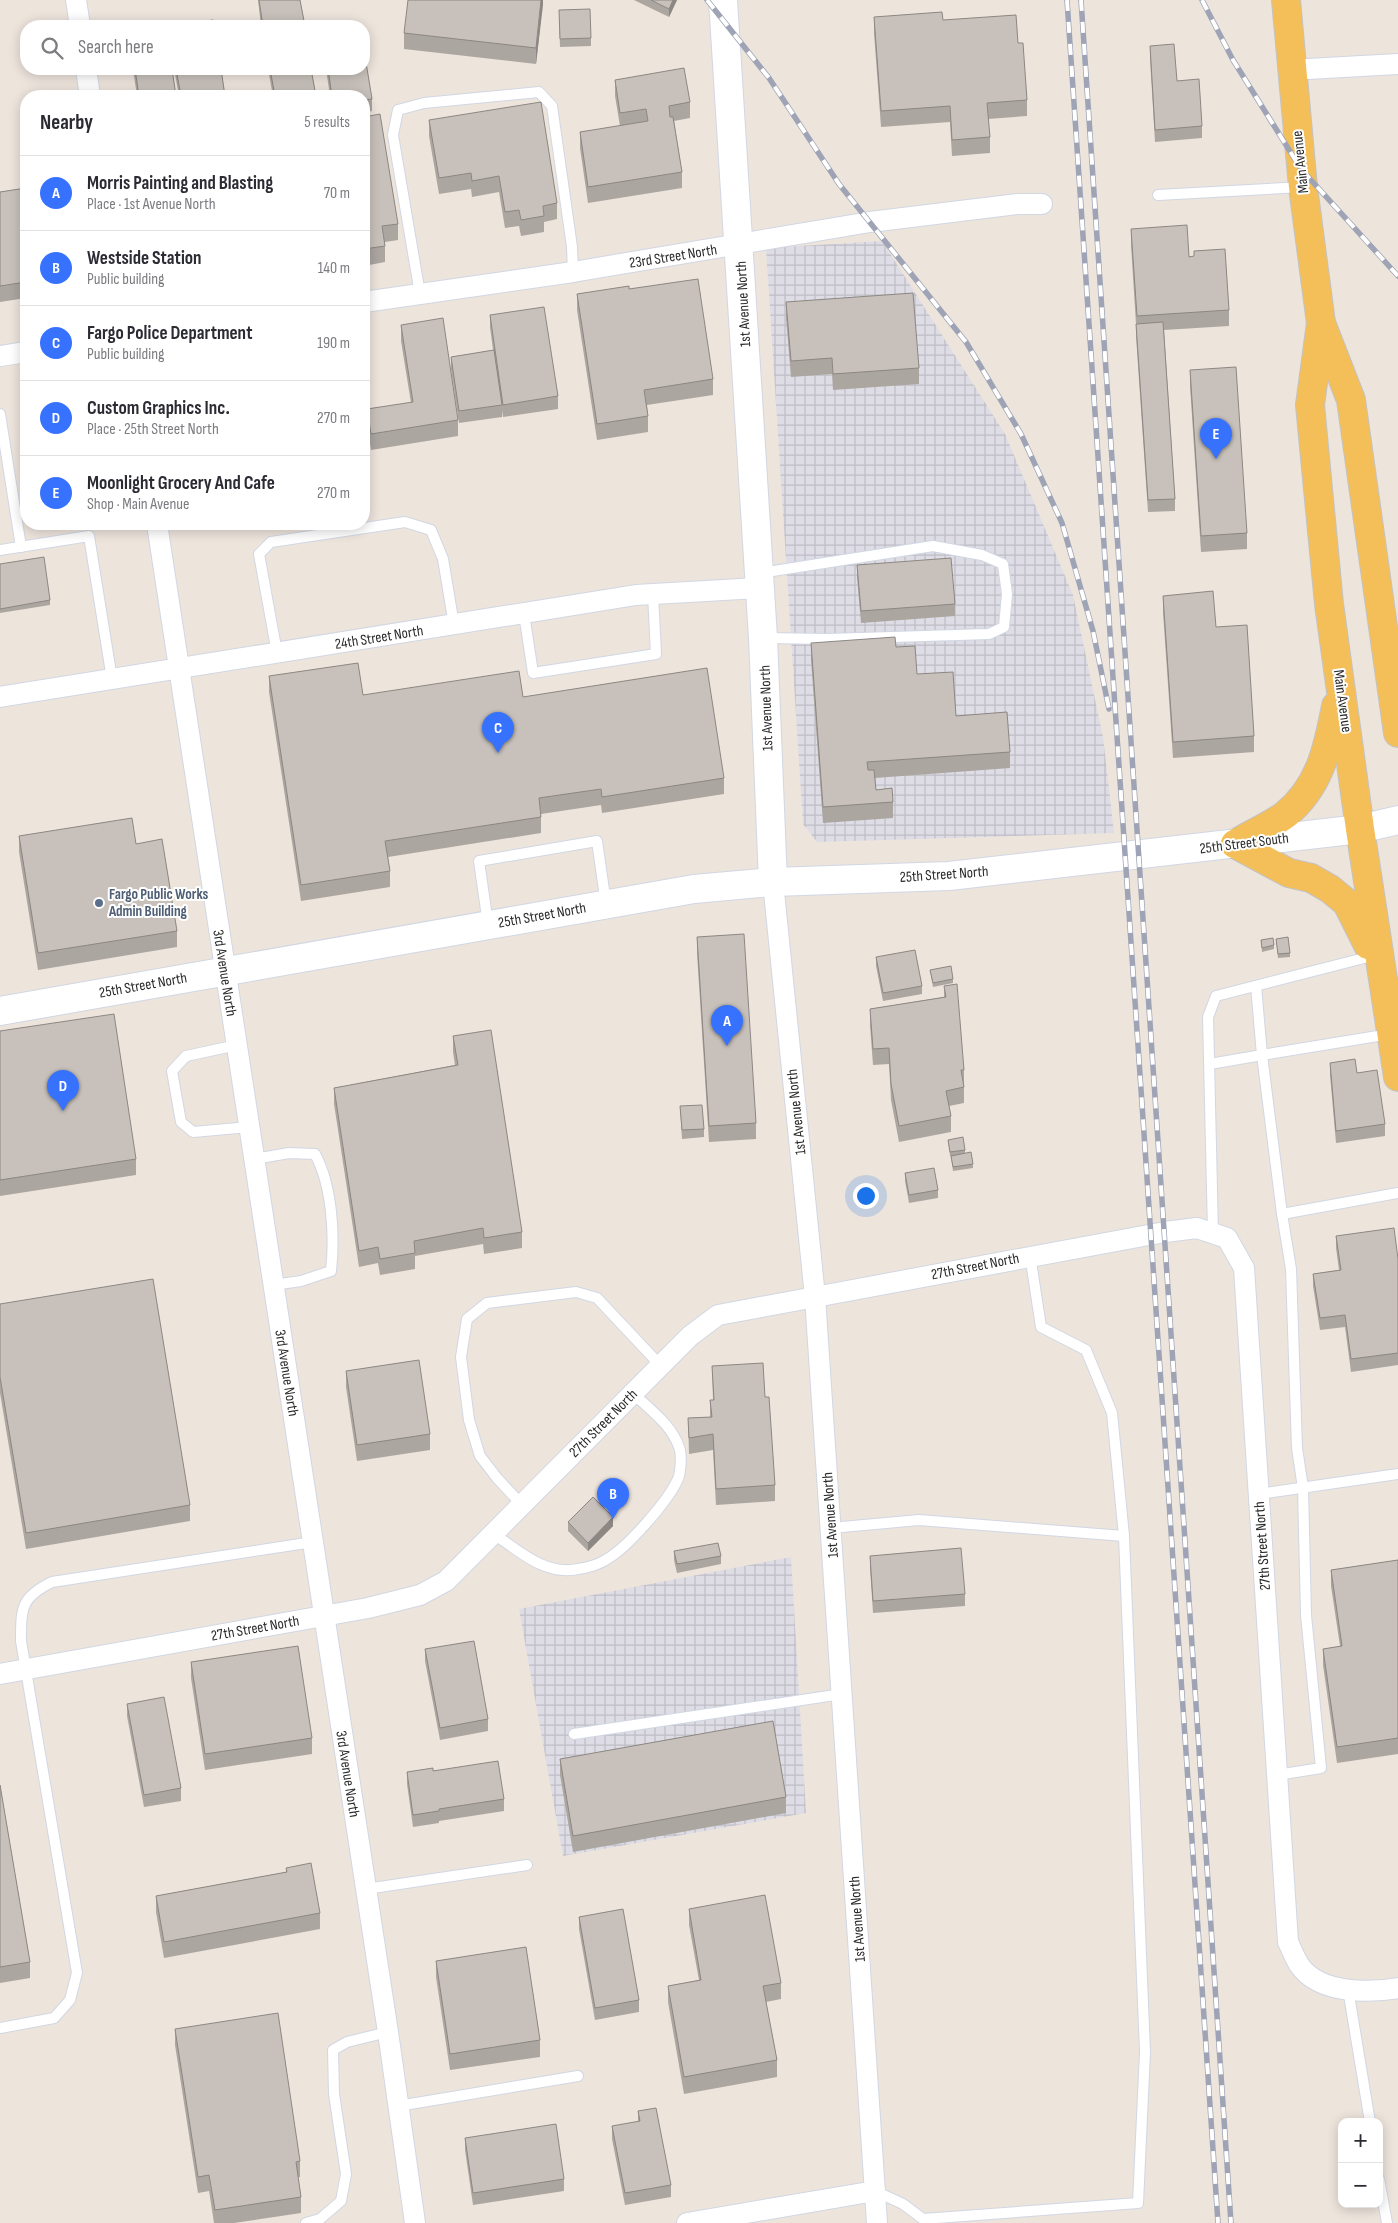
<!DOCTYPE html>
<meta charset="utf-8">
<style>
:root{--surface:#fff;--page:#f7f7f7;--text:#2b2b33;--muted:#7c7c81;--line:#e1e1e2;--accent:#3772fe}
body{margin:0;font-family:"Sofia Sans Condensed",sans-serif;background:var(--page);color:var(--text)}
.controls{position:absolute;right:15px;bottom:15px;display:grid;overflow:hidden;border-radius:10px;box-shadow:0 2px 12px #0003}
.controls button{width:45px;height:45px;display:grid;place-items:center;padding:0;border:0;border-bottom:1px solid var(--line);background:var(--surface);color:var(--text);font:25px sans-serif}
.you{position:absolute;left:865px;top:1195px;width:18px;height:18px;margin:-12px;border:4px solid #fff;border-radius:50%;background:#1a73e8;box-shadow:0 0 0 8px #1a73e833}
.badge{display:grid;place-items:center;width:32px;height:32px;border-radius:50%;background:var(--accent);color:#fff;font-size:16px;font-weight:700}
.pin{position:absolute;translate:-50% -41px;filter:drop-shadow(0 1px 2px #0008)}
.pin::after{content:'';position:absolute;top:26px;width:18px;height:15px;background:inherit;clip-path:polygon(0 0,100% 0,50% 100%)}
.list{margin:0;padding:0;list-style:none}
h2{display:flex;justify-content:space-between;align-items:center;height:65px;margin:0;padding:0 20px;font-size:21px}
h2 small{font-size:16px;font-weight:400;color:var(--muted)}
.list li{display:grid;grid-template-columns:32px 1fr auto;gap:15px;align-items:center;box-sizing:border-box;height:75px;padding:0 20px;border-top:1px solid var(--line)}
.list b{display:block;font-size:19px;white-space:nowrap}
.list p{margin:0;font-size:16px;white-space:nowrap;color:var(--muted)}
.list em{font-size:16px;font-style:normal;color:var(--muted)}
.icon{flex:none;width:28px;height:28px;fill:none;stroke:currentColor;stroke-width:2;stroke-linecap:round;stroke-linejoin:round}
.map{position:relative;flex:none;width:1398px;height:2223px;overflow:hidden}
.search{position:absolute;background:var(--surface);box-shadow:0 2px 12px #0003;left:20px;top:20px;width:350px;height:55px;display:flex;align-items:center;gap:12px;box-sizing:border-box;padding:0 18px;border-radius:20px;color:var(--muted);font-size:19px}
.panel{position:absolute;background:var(--surface);box-shadow:0 2px 12px #0003;left:20px;top:90px;width:350px;height:440px;border-radius:20px}
.map>svg:first-child{display:block}
.industrial{fill:url(#industrial-grid)}
.lines{fill:none;stroke-linecap:round;stroke-linejoin:round}
.lane-casing{stroke:#d1d7e3;stroke-width:12}
.street-casing{stroke:#d1d7e3;stroke-width:22}
.secondary-casing{stroke:#d1d7e3;stroke-width:30}
.primary-casing{stroke:#c3c3c3;stroke-width:30}
.lane{stroke:#fff;stroke-width:10}
.street{stroke:#fff;stroke-width:20}
.secondary{stroke:#fff;stroke-width:28}
.primary{stroke:#f4bf59;stroke-width:28}
.rail-casing{stroke:#9ea4b5;stroke-width:5.5}
.rail{stroke:#fff;stroke-width:4;stroke-dasharray:11;stroke-linecap:butt}
.wall{fill:#aca6a1}
.shaded-wall{fill:#8c8783}
.building{fill:#c8c1bb;stroke:#8c8783}
.service-dot{fill:#5c6f8a;stroke:#fff;stroke-width:2}
.labels{text-anchor:middle;stroke-width:4;stroke-linejoin:round;paint-order:stroke}
.street-label{font-size:15px;fill:#2a2a2a;stroke:#fff}
.service-label{font-size:15px;font-weight:bold;fill:#4e5e75;stroke:#fff;text-anchor:start}
</style>
<div class="map">
<svg width="1398" height="2223" viewBox="0 0 1398 2223">
<defs>
<pattern id="industrial-grid" width="8" height="8" patternUnits="userSpaceOnUse" patternTransform="scale(1.25)"><rect width="8" height="8" fill="#dedde5"/><path d="M0 4h8M4 0v8" fill="none" stroke="#bfbec5"/></pattern>
</defs>
<rect width="100%" height="100%" fill="#ede4dc"/>
<g class="industrial">
<path d="M882,241L1005,434L1073,595L1103,737L1114,833L817,842L803,824L766,248Z"/>
<path d="M791,1557L806,1813L563,1856L519,1609Z"/>
</g>
<g class="lines">
<defs>
<g id="lane">
<path d="M1158,195L1302,187"/>
<path d="M420,294L393,135L398,110L424,103L539,92L552,106L572,247L573,272"/>
<path d="M0,414L21,547"/>
<path d="M0,550L89,536L112,679"/>
<path d="M760,573L933,546L982,555L1003,564L1007,594L1004,627L989,634L828,639L764,638"/>
<path d="M524,614L533,673L656,654L653,594"/>
<path d="M277,653L259,554L271,542L405,522L431,530L443,559L454,625"/>
<path d="M488,924L479,861L597,841L606,904"/>
<path d="M237,1045L186,1056L172,1071L181,1122L193,1132L249,1127"/>
<path d="M1210,1064L1262,1055L1256,986"/>
<path d="M254,1159L289,1153L315,1154C332,1185 335,1235 331,1271L301,1281L273,1285"/>
<path d="M1282,1214L1262,1055L1390,1034"/>
<path d="M1213,1233L1208,1017L1216,996L1372,956"/>
<path d="M1259,1494L1398,1474"/>
<path d="M522,1505L497,1478L480,1456L469,1420L461,1357L467,1319L487,1303L576,1292L597,1298L660,1365"/>
<path d="M831,1528L919,1520L1124,1536"/>
<path d="M494,1534C519,1551 545,1576 578,1569C587,1568 600,1564 607,1559C627,1548 667,1502 677,1481C681,1474 682,1454 679,1447C671,1424 650,1410 633,1393"/>
<path d="M574,1734L842,1694"/>
<path d="M1277,1775L1321,1768L1306,1615L1303,1488L1297,1448L1291,1269L1282,1214L1398,1193"/>
<path d="M366,1889L527,1865"/>
<path d="M1348,1989L1370,2122"/>
<path d="M0,2028L54,2018L70,2000L77,1973L21,1641C21,1608 21,1597 52,1582L313,1542"/>
<path d="M398,2106L578,2076"/>
<path d="M1379,2179L1387,2223"/>
<path d="M875,2191L903,2204L923,2219L1138,2203L1145,2052L1124,1536L1112,1413L1086,1350L1041,1327L1030,1255"/>
<path d="M306,2223L320,2219L341,2201L346,2174L334,2094L333,2050L347,2042L388,2032"/>
</g>
<g id="street">
<path d="M76,0L80,26"/>
<path d="M86,69L90,96"/>
<path d="M1290,70L1398,64"/>
<path d="M364,302L573,272L870,222L1018,204H1042"/>
<path d="M0,356L26,352"/>
<path d="M157,524L388,2032L415,2223"/>
<path d="M0,697L636,595L758,588"/>
<path d="M773,882L815,1297L877,2223"/>
<path d="M0,1674L368,1608L420,1595L446,1581L690,1336L718,1315L1165,1232L1197,1228L1227,1238L1244,1268L1288,1942C1292,1950 1295,1959 1300,1966C1320,1994 1369,1993 1398,1988"/>
<path d="M687,2223L875,2191"/>
</g>
<g id="secondary">
<path d="M723,0L763,638L773,882"/>
<path d="M0,1011L694,889L773,882L949,876L1360,829L1398,820"/>
</g>
<g id="primary">
<path d="M1286,0L1303,187L1321,323L1351,400L1398,733"/>
<path d="M1321,323L1310,405L1329,604L1360,829L1398,1077"/>
<path d="M1235,844L1289,873L1311,878L1330,889L1347,903L1368,945"/>
<path d="M1235,844C1251,834 1270,826 1285,815C1320,787 1328,748 1336,706"/>
</g>
</defs>
<use href="#lane" class="lane-casing"/>
<use href="#street" class="street-casing"/>
<use href="#secondary" class="secondary-casing"/>
<use href="#primary" class="primary-casing"/>
<use href="#lane" class="lane"/>
<use href="#street" class="street"/>
<use href="#secondary" class="secondary"/>
<use href="#primary" class="primary"/>
<defs>
<g id="rail">
<path d="M707,0L769,78L839,184L966,342L1021,434L1062,523L1093,631L1109,709"/>
<path d="M1067,0L1218,2223"/>
<path d="M1081,0L1231,2223"/>
<path d="M1202,0L1233,60L1301,169L1398,276"/>
</g>
</defs>
<use href="#rail" class="rail-casing"/>
<use href="#rail" class="rail"/>
</g>
<g class="wall">
<path d="M258,0H300L305,26H261Z"/>
<path d="M543,0L536,64L404,49V33Z"/>
<path d="M634,0H677L669,17Z"/>
<path d="M874,17L943,20L1018,43L1027,100V116L988,119L990,137V153L952,156L950,122L881,127L874,33Z"/>
<path d="M559,18L591,38V46L560,47Z"/>
<path d="M1150,46L1177,81L1202,126V138L1155,142L1150,58Z"/>
<path d="M133,69H172L176,96H137Z"/>
<path d="M174,69H221L225,96H179Z"/>
<path d="M268,69H311L316,96H273Z"/>
<path d="M326,69H364L372,99V111L364,113V96H330Z"/>
<path d="M615,80L690,102V118L674,121L682,172V188L588,203L580,148V132L620,126L615,96Z"/>
<path d="M364,117L398,224V240L385,242V262L364,266Z"/>
<path d="M429,120L557,203V219L544,222V232L521,236L519,226L505,228L499,192L472,197L471,189L439,194L429,136Z"/>
<path d="M26,188V298L0,302V192Z"/>
<path d="M1131,229L1189,257L1194,256V251L1229,310V326L1164,330L1175,499V511L1148,512L1136,336V324L1131,245Z"/>
<path d="M629,289L713,379V395L647,405L648,416V432L597,440L577,310V294Z"/>
<path d="M786,302L919,368V384L833,390L832,374L791,377L786,318Z"/>
<path d="M490,315L558,396V409L503,417L502,410V417L459,423L451,369V357L493,350L490,327Z"/>
<path d="M401,325L458,420V436L371,450L367,425V409L411,403L401,341Z"/>
<path d="M1190,370L1247,533V549L1201,552L1190,386Z"/>
<path d="M364,424L368,442V450H364Z"/>
<path d="M0,564L50,600V605L0,613Z"/>
<path d="M857,565L955,604V616L861,623L857,577Z"/>
<path d="M1163,596L1216,627L1254,736V752L1173,758L1163,612Z"/>
<path d="M811,643L896,647L917,674L956,716L1010,752V768L875,778L876,790L893,802V818L823,823L811,660Z"/>
<path d="M269,676L363,695L523,697L724,778V794L602,813L601,805L541,814V833L388,857L390,871V887L301,901L269,692Z"/>
<path d="M19,836L136,844L177,931V947L38,970L19,852Z"/>
<path d="M697,937L756,1123V1139L709,1142L697,953Z"/>
<path d="M1276,939L1290,953V957L1278,958Z"/>
<path d="M1261,940L1274,945V949L1262,952Z"/>
<path d="M876,957L922,986V994L883,1001L876,966Z"/>
<path d="M930,970L953,979V983L933,987Z"/>
<path d="M944,986L964,1070V1103L949,1106L951,1116V1132L899,1142L891,1100L889,1064L873,1065L870,1025V1009L944,997Z"/>
<path d="M0,1031L136,1159V1175L0,1196Z"/>
<path d="M453,1036L522,1232V1248L484,1254L483,1244L415,1256V1269L380,1275L378,1263L359,1267L334,1104V1088L455,1065L453,1052Z"/>
<path d="M1330,1063L1357,1073L1385,1124V1136L1336,1143L1330,1075Z"/>
<path d="M680,1106L704,1129V1137L682,1139Z"/>
<path d="M948,1140L965,1150V1153L973,1164V1168L953,1171L951,1156H950Z"/>
<path d="M905,1173L938,1190V1198L909,1203L905,1181Z"/>
<path d="M1336,1236L1398,1259V1365L1351,1372L1345,1327L1320,1330L1313,1286V1274L1339,1270L1336,1248Z"/>
<path d="M0,1304L190,1505V1521L26,1549L0,1393Z"/>
<path d="M712,1366L765,1397L775,1485V1501L716,1505L713,1450L689,1454L688,1418L710,1417V1400H713Z"/>
<path d="M346,1371L430,1434V1450L357,1461L346,1387Z"/>
<path d="M568,1522L613,1526L588,1551L568,1531Z"/>
<path d="M674,1551L721,1556V1564L677,1573L674,1560Z"/>
<path d="M870,1556L965,1594V1606L873,1613L870,1568Z"/>
<path d="M1398,1560V1754L1337,1763L1323,1665V1649L1340,1646L1331,1586V1570Z"/>
<path d="M425,1649L488,1719V1731L440,1740L425,1661Z"/>
<path d="M191,1662L312,1738V1754L205,1770L191,1678Z"/>
<path d="M127,1704L181,1788V1801L144,1807L127,1716Z"/>
<path d="M560,1759L786,1797V1813L573,1852L560,1775Z"/>
<path d="M433,1771L504,1799V1811L439,1821V1823L413,1827L407,1784V1772Z"/>
<path d="M0,1785L30,1962V1978L0,1983Z"/>
<path d="M286,1868L320,1913V1929L164,1958L156,1912V1896L286,1872Z"/>
<path d="M689,1909L781,1983V1999L766,2002L777,2060V2077L684,2094L668,2002V1986L699,1980L689,1925Z"/>
<path d="M579,1917L639,2000V2012L595,2020L579,1929Z"/>
<path d="M436,1961L540,2040V2057L450,2070L436,1977Z"/>
<path d="M175,2029L300,2161V2177H298L301,2197V2213L234,2223H214L209,2191L198,2193L175,2045Z"/>
<path d="M638,2111L671,2185V2197L625,2205L612,2139V2126L638,2122Z"/>
<path d="M465,2138L564,2179V2191L473,2205L465,2150Z"/>
</g>
<g class="shaded-wall">
<path d="M541,0H543V5L536,64V48Z"/>
<path d="M673,0H677L669,17V9Z"/>
<path d="M613,1517V1526L588,1551V1543Z"/>
</g>
<g class="building">
<path d="M259,0H300L305,26H263Z"/>
<path d="M408,0H541L536,48L404,33Z"/>
<path d="M651,0H673L669,9Z"/>
<path d="M590,9L591,38L560,39L559,10Z"/>
<path d="M942,12L943,20L1016,15L1018,43H1023L1027,100L987,103L990,137L952,140L950,106L881,111L874,17Z"/>
<path d="M213,20L214,26H173Z"/>
<path d="M1174,44L1177,81L1199,79L1202,126L1155,130L1150,46Z"/>
<path d="M364,50L372,99L364,100V96H332L328,69H364Z"/>
<path d="M684,68L690,102L669,106L670,117H673L682,172L588,187L580,132L648,121L646,109L620,113L615,80Z"/>
<path d="M135,69H172L176,96H139Z"/>
<path d="M176,69H221L225,96H181Z"/>
<path d="M270,69H311L316,96H275Z"/>
<path d="M541,102L557,203L543,206L544,216L521,220L519,210L505,212L499,176L472,181L471,173L439,178L429,120Z"/>
<path d="M380,114L398,224L382,226L385,246L364,249V117Z"/>
<path d="M26,188V282L0,286V192Z"/>
<path d="M1187,225L1189,257L1194,256V251L1225,249L1229,310L1137,316L1131,229Z"/>
<path d="M698,279L713,379L644,390L648,416L597,424L577,294L629,286V289Z"/>
<path d="M913,293L919,368L833,374L832,358L791,361L786,302Z"/>
<path d="M544,307L558,396L503,405L490,315Z"/>
<path d="M443,318L458,420L371,434L367,409L413,402L401,325Z"/>
<path d="M1163,322L1175,499L1148,500L1136,324Z"/>
<path d="M494,350L502,405L459,411L451,357Z"/>
<path d="M1236,367L1247,533L1201,536L1190,370Z"/>
<path d="M364,424H365L368,442H364Z"/>
<path d="M44,557L50,600L0,609V564Z"/>
<path d="M951,558L955,604L861,611L857,565Z"/>
<path d="M1213,591L1216,627L1247,625L1254,736L1173,742L1163,596Z"/>
<path d="M895,637L896,647L915,646L917,674L953,672L956,716L1007,712L1010,752L867,762L868,770H874L876,790L892,788L893,802L823,807L811,643Z"/>
<path d="M358,663L363,695L519,671L523,697L707,668L724,778L602,797L601,789L539,798L541,817L385,841L390,871L301,885L269,676Z"/>
<path d="M132,818L136,844L162,839L177,931L38,953L19,836Z"/>
<path d="M744,934L756,1123L709,1126L697,937Z"/>
<path d="M1288,937L1290,953L1278,954L1276,939Z"/>
<path d="M1273,938L1274,945L1262,948L1261,940Z"/>
<path d="M915,950L922,986L883,993L876,957Z"/>
<path d="M951,966L953,979L933,983L930,970Z"/>
<path d="M957,984L964,1070H961L964,1087L946,1091L951,1116L899,1126L891,1084L889,1048L873,1049L870,1009L946,997L944,986Z"/>
<path d="M114,1014L136,1159L0,1180V1031Z"/>
<path d="M491,1030L522,1232L484,1238L483,1228L414,1241L415,1253L380,1259L378,1247L359,1251L334,1088L458,1065L453,1036Z"/>
<path d="M1355,1059L1357,1073L1377,1070L1385,1124L1336,1131L1330,1063Z"/>
<path d="M702,1105L704,1129L682,1130L680,1106Z"/>
<path d="M963,1137L965,1150L950,1152L948,1140Z"/>
<path d="M971,1152L973,1164L953,1167L951,1156Z"/>
<path d="M934,1168L938,1190L909,1195L905,1173Z"/>
<path d="M1394,1228L1398,1259V1353L1351,1359L1345,1315L1320,1318L1313,1274L1341,1270L1336,1236Z"/>
<path d="M153,1279L190,1505L26,1533L0,1377V1304Z"/>
<path d="M419,1360L430,1434L357,1445L346,1371Z"/>
<path d="M763,1363L765,1397H769L775,1485L716,1489L713,1434L689,1438L688,1418L712,1417L710,1400H714L712,1366Z"/>
<path d="M593,1497L613,1517L588,1543L568,1522Z"/>
<path d="M718,1543L721,1556L677,1564L674,1551Z"/>
<path d="M961,1548L965,1594L873,1601L870,1556Z"/>
<path d="M1398,1560V1738L1337,1747L1323,1649L1342,1646L1331,1570Z"/>
<path d="M474,1641L488,1719L440,1728L425,1649Z"/>
<path d="M298,1646L312,1738L205,1754L191,1662Z"/>
<path d="M164,1697L181,1788L144,1795L127,1704Z"/>
<path d="M773,1721L786,1797L573,1836L560,1759Z"/>
<path d="M498,1761L504,1799L439,1809V1811L413,1815L407,1772L433,1768V1771Z"/>
<path d="M0,1785L30,1962L0,1967Z"/>
<path d="M311,1863L320,1913L164,1942L156,1896L287,1872L286,1868Z"/>
<path d="M765,1895L781,1983L763,1986L777,2060L684,2077L668,1986L701,1980L689,1909Z"/>
<path d="M623,1909L639,2000L595,2008L579,1917Z"/>
<path d="M526,1947L540,2040L450,2054L436,1961Z"/>
<path d="M278,2013L300,2161L296,2162L301,2197L215,2210L209,2175L198,2177L175,2029Z"/>
<path d="M656,2108L671,2185L625,2193L612,2126L640,2121L638,2111Z"/>
<path d="M556,2124L564,2179L473,2193L465,2138Z"/>
</g>
<circle class="service-dot" cx="99" cy="903" r="5"/>
<g class="labels">
<g class="street-label">
<text transform="translate(1300 162) rotate(-96)" y="5">Main Avenue</text>
<text transform="translate(673 256) rotate(-9)" y="5">23rd Street North</text>
<text transform="translate(743 304) rotate(-93)" y="5">1st Avenue North</text>
<text transform="translate(379 637) rotate(-9)" y="5">24th Street North</text>
<text transform="translate(1343 701) rotate(82)" y="5">Main Avenue</text>
<text transform="translate(766 708) rotate(-92)" y="5">1st Avenue North</text>
<text transform="translate(1244 843) rotate(-7)" y="5">25th Street South</text>
<text transform="translate(944 874) rotate(-4)" y="5">25th Street North</text>
<text transform="translate(542 915) rotate(-10)" y="5">25th Street North</text>
<text transform="translate(225 973) rotate(81)" y="5">3rd Avenue North</text>
<text transform="translate(143 985) rotate(-10)" y="5">25th Street North</text>
<text transform="translate(796 1112) rotate(-96)" y="5">1st Avenue North</text>
<text transform="translate(975 1266) rotate(-11)" y="5">27th Street North</text>
<text transform="translate(287 1373) rotate(81)" y="5">3rd Avenue North</text>
<text transform="translate(603 1423) rotate(-45)" y="5">27th Street North</text>
<text transform="translate(830 1515) rotate(-94)" y="5">1st Avenue North</text>
<text transform="translate(1262 1546) rotate(-94)" y="5">27th Street North</text>
<text transform="translate(255 1628) rotate(-10)" y="5">27th Street North</text>
<text transform="translate(348 1774) rotate(81)" y="5">3rd Avenue North</text>
<text transform="translate(857 1919) rotate(-94)" y="5">1st Avenue North</text>
</g>
<g class="service-label">
<text x="109" y="899">Fargo Public Works<tspan x="109" dy="17">Admin Building</tspan></text>
</g>
</g>
</svg>
<div class="controls">
<button>+</button>
<button>−</button>
</div>
<div class="you"></div>
<div class="pin badge" style="left:727px;top:1046px">A</div>
<div class="pin badge" style="left:613px;top:1519px">B</div>
<div class="pin badge" style="left:498px;top:753px">C</div>
<div class="pin badge" style="left:63px;top:1111px">D</div>
<div class="pin badge" style="left:1216px;top:459px">E</div>
<div class="search"><svg class="icon" aria-label="search" viewBox="0 0 24 24"><circle cx="10" cy="10" r="6"/><path d="M15 15l6 6"/></svg>Search here</div>
<section class="panel">
<h2>Nearby<small>5 results</small></h2>
<ul class="list">
<li><span class="badge">A</span><div><b>Morris Painting and Blasting</b><p>Place · 1st Avenue North</p></div><em>70 m</em></li>
<li><span class="badge">B</span><div><b>Westside Station</b><p>Public building</p></div><em>140 m</em></li>
<li><span class="badge">C</span><div><b>Fargo Police Department</b><p>Public building</p></div><em>190 m</em></li>
<li><span class="badge">D</span><div><b>Custom Graphics Inc.</b><p>Place · 25th Street North</p></div><em>270 m</em></li>
<li><span class="badge">E</span><div><b>Moonlight Grocery And Cafe</b><p>Shop · Main Avenue</p></div><em>270 m</em></li>
</ul>
</section>
</div>
